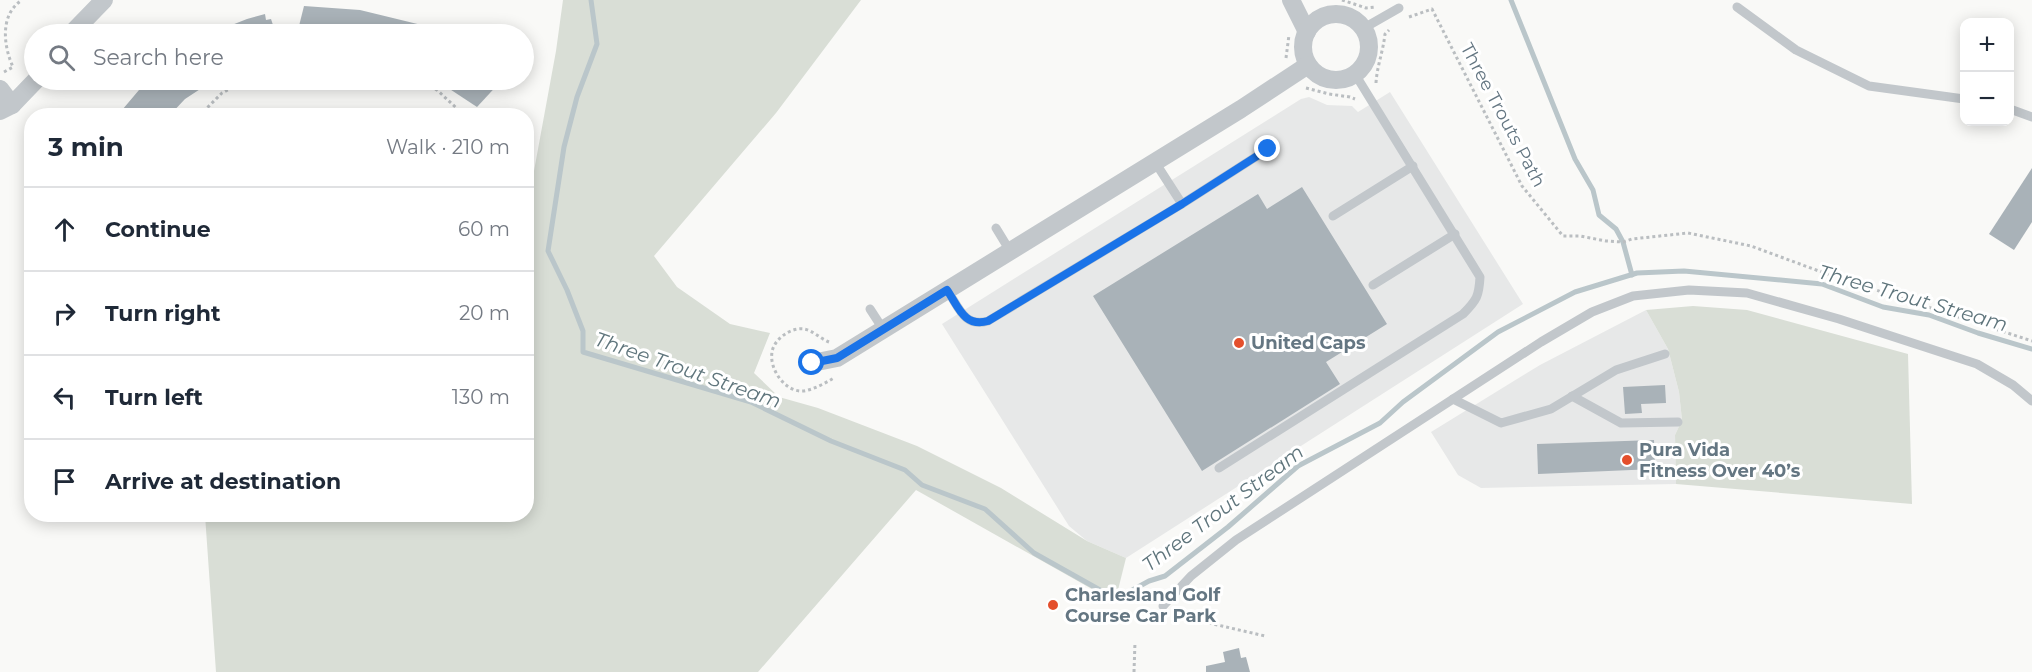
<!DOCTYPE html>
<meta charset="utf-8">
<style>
:root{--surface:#fff;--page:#f2f2f3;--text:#1f2937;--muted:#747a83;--line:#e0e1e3}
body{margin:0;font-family:Montserrat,sans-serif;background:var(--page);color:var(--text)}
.controls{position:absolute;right:18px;top:18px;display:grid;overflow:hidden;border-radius:12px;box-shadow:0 3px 15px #0003}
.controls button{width:54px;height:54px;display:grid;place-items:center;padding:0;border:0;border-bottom:2px solid var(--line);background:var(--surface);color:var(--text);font:30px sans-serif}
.stop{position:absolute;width:18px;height:18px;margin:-14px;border:4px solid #1a73e8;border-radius:50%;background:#fff}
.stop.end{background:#1a73e8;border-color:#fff;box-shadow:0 2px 6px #0008}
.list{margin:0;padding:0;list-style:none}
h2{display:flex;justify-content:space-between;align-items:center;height:78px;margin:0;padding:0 24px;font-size:26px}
h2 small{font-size:20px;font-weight:400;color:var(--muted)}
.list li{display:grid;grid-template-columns:39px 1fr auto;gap:18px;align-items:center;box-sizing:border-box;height:84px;padding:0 24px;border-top:2px solid var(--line)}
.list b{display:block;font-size:22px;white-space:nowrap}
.list em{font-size:20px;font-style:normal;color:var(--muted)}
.icon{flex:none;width:33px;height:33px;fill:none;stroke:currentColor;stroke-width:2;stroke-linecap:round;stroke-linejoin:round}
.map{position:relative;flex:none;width:2032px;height:672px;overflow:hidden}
.search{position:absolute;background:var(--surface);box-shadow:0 3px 15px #0003;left:24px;top:24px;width:510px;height:66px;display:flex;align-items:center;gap:15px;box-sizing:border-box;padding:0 21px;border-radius:33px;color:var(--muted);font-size:22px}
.panel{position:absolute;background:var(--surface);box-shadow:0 3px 15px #0003;left:24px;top:108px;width:510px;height:414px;border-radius:24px}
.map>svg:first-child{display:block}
.built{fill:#e7e8e8}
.green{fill:#d9ded6}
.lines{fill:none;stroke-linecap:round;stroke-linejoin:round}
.stream{stroke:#bac6ca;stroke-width:5}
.building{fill:#a9b2b8}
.path{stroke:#babec1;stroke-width:3;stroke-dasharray:3 3;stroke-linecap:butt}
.service{stroke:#c2c7cb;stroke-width:9}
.minor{stroke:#c2c7cb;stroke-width:18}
.route{stroke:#1a73e8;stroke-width:8}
.poi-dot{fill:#e44f2c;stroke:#fff;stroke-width:2}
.labels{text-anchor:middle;stroke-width:6;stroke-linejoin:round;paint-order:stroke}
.street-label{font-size:18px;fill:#647682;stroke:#fff}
.poi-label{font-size:18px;font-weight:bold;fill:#647682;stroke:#fff;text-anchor:start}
.water-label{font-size:20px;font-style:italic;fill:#5f757c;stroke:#fff}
</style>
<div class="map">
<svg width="2032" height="672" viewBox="0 0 2032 672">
<rect width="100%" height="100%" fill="#f9f9f7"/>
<g class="built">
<path d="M1390,92L1523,304L1126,558L1087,541L1069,526L942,324L1301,99L1309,97L1327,105L1352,106L1358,112Z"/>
<path d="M1646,310L1668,349L1679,392L1682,420L1675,435L1676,484L1481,488L1458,475L1431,432L1540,365Z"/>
</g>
<g class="green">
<path d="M563,0H861L776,113L654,256L677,287L730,324L770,333L754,373L779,397L818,408L917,446L1001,488L1087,541L1126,558L1115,602L916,490L758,672H216L205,515L526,514L527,209L556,51Z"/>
<path d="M1693,306L1747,310L1908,354L1912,504L1676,484L1675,435L1682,420L1679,392L1668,349L1646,310Z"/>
</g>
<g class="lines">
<g class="stream">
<path d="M591,0L597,44L577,97L564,147L548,251L567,290L583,331V352L751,402L831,441L905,470L922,485L985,509L1034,553L1116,599L1149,581L1165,576L1228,527L1298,466L1380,423L1403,402L1498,332L1575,292L1637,273L1684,271L1822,284L1883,307L1929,315L1978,333L2032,349"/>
<path d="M1511,0L1575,159L1593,190L1599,215L1616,229L1623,242L1632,275"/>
</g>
</g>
<g class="building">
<path d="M304,6L360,10L438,29V34H313L312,27L299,26Z"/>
<path d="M265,14L266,20L271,19L276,34H209L247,19Z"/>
<path d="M151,80H214L185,99L169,116H117L139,90Z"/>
<path d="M436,80H502L477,107Z"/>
<path d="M2032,168V222L2014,250L1989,234Z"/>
<path d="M1302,187L1387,324L1326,362L1340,384L1202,471L1093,296L1258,194L1267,209Z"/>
<path d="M1665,385L1666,403L1641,404L1642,413L1625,414L1623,387Z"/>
<path d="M1654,440L1655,469L1538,474L1537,444Z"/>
<path d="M1239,648L1241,658L1246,657L1250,672H1206V666L1225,662L1223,652Z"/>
</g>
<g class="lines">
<g class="path">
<path d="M1342,0L1366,8L1375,7"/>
<path d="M1409,17L1432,9L1522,186L1563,236H1580L1606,241L1623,242L1632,239L1688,233L1751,246L1827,274L2032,341"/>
<path d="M1286,58L1289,35"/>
<path d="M4,72L13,67C3,45 0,14 22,0"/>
<path d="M413,80L437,90L465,116"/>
<path d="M1376,83C1377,66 1383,52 1385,34L1389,30"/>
<path d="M1306,88L1329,94L1350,97L1355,99"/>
<path d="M199,116L222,93L246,80"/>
<path d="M829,342C821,339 812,330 804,329C791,327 774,339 772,352C769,370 786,393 804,391C815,389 825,383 834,378"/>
<path d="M1175,610L1209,623L1265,636"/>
<path d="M1134,672L1135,642"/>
</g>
<g class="service">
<path d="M1737,7L1796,50L1869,86L1964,99"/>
<path d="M1364,28L1399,8"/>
<path d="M2010,109L2032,117"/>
<path d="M1155,162L1182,204"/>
<path d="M1333,216L1413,166"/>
<path d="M996,228L1010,251"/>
<path d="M1373,285L1455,234"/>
<path d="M947,290C959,307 964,328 988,321L1182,204L1268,149"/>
<path d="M870,309L883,329"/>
<path d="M1572,396L1621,423L1678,422"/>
<path d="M1453,399L1501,423L1551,409L1616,370L1665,354"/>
<path d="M1219,468L1463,314C1477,300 1479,296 1480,277L1355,74"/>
<path d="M1163,606L1191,576L1236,540L1541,342L1592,312L1633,296L1689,290L1747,293L1839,319L1977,364L2013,385L2032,401"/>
</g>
<g class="minor">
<path d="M1291,0L1307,32"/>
<circle cx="1336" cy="47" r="33"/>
<path d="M71,34L104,0"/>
<path d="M0,89L12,105"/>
<path d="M0,111L12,105L36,80"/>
<path d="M812,363L837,358L1241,109L1308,65"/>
</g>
</g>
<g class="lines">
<path class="route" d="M812,363L837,358L947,290C958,306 964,328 988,321L1182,204L1268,149"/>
</g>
<g class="poi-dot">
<circle cx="1239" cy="343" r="6"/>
<circle cx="1627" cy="460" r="6"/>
<circle cx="1053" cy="605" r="6"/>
</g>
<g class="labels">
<g class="street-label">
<text transform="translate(1503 115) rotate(62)" y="6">Three Trouts Path</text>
</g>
<g class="poi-label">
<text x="1251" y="349">United Caps</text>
<text x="1639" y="456">Pura Vida<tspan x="1639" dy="21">Fitness Over 40’s</tspan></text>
<text x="1065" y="601">Charlesland Golf<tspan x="1065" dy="21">Course Car Park</tspan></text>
</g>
<g class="water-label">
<text transform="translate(1913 298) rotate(16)" y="7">Three Trout Stream</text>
<text transform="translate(688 370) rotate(19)" y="7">Three Trout Stream</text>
<text transform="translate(1223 508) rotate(-37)" y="7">Three Trout Stream</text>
</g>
</g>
</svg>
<div class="controls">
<button>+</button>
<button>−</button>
</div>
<div class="stop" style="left:812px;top:363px"></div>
<div class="stop end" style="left:1268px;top:149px"></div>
<div class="search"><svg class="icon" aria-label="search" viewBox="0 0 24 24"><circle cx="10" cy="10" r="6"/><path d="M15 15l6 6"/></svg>Search here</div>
<section class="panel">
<h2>3 min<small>Walk · 210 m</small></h2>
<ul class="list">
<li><svg class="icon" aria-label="ahead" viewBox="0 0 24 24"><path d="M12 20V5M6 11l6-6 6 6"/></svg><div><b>Continue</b></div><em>60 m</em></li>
<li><svg class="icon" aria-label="right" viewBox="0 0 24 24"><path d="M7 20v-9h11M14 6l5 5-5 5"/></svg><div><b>Turn right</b></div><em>20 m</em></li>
<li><svg class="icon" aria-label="left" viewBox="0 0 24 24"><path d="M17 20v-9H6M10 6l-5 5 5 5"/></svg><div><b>Turn left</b></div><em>130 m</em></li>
<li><svg class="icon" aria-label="arrive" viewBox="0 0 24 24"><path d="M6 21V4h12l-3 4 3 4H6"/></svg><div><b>Arrive at destination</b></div></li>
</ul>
</section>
</div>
